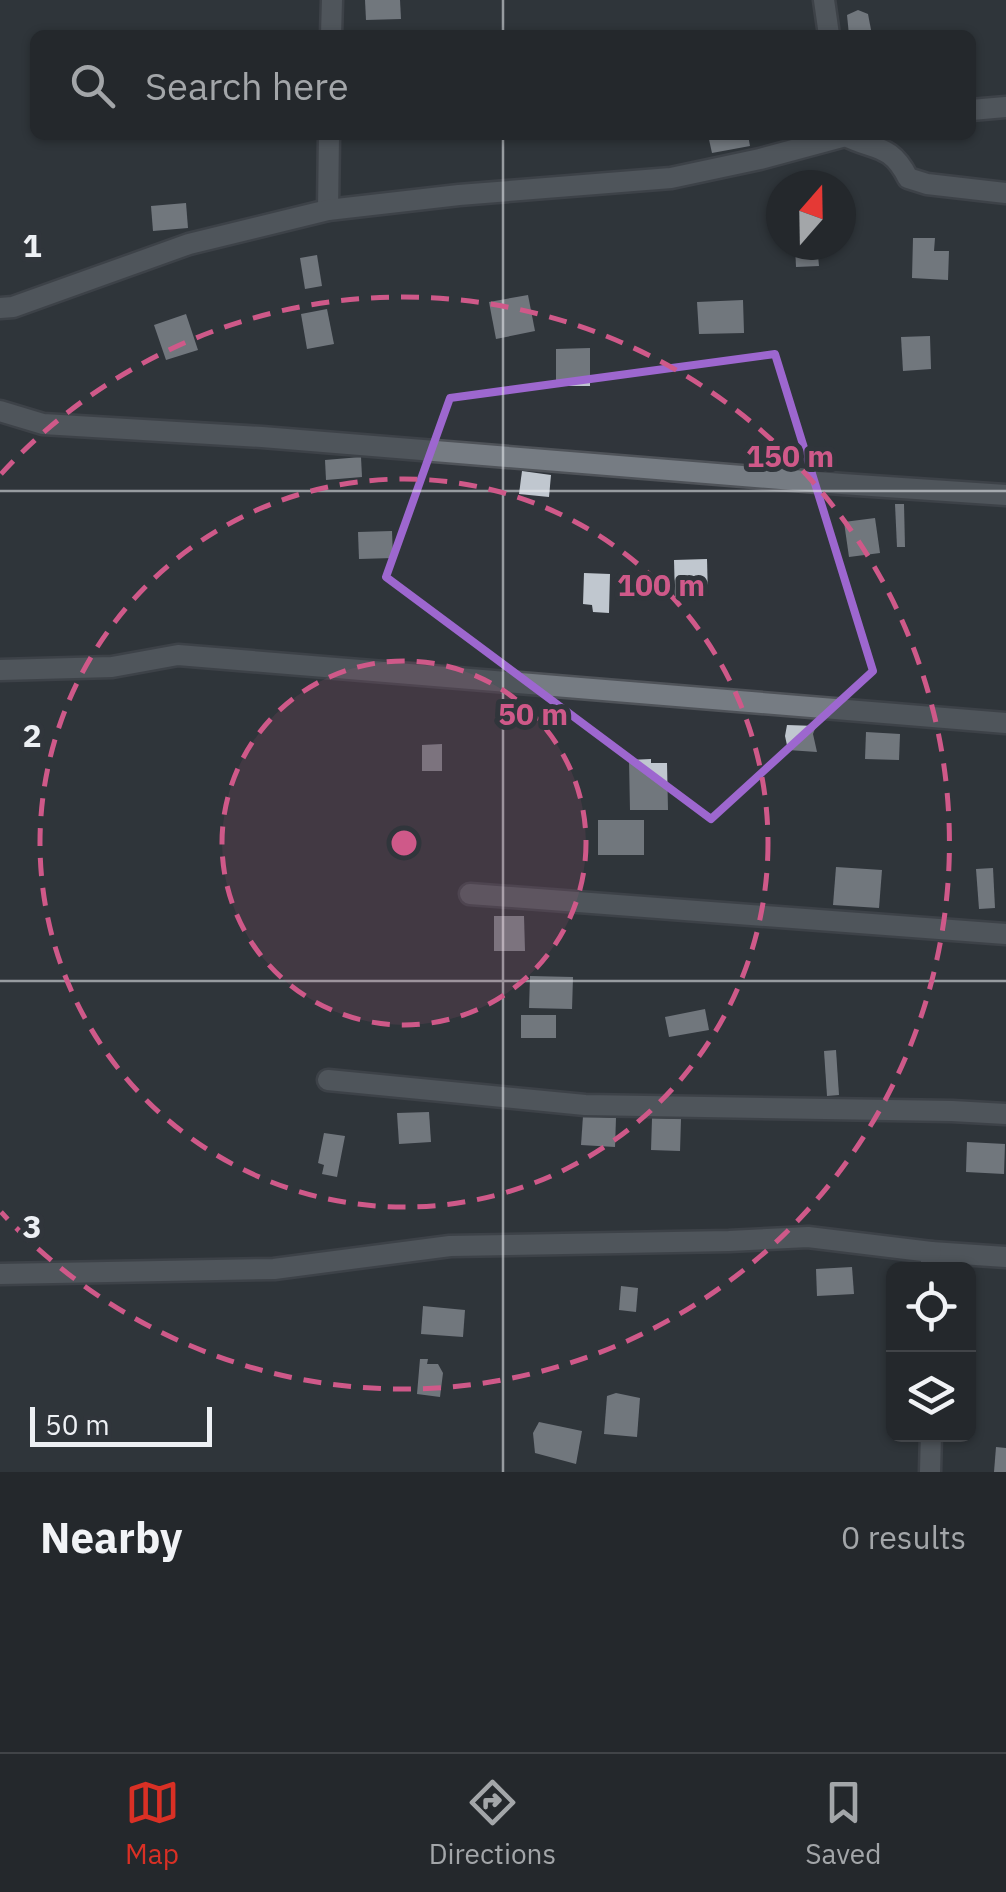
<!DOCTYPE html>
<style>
:root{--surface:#24282c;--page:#303438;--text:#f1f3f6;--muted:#a3a6a9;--line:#414448;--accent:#d93025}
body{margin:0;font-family:"IBM Plex Sans",sans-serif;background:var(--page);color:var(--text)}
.controls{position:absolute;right:30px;bottom:30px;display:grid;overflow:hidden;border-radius:15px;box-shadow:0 2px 8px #0004}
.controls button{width:90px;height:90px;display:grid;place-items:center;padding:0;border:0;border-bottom:2px solid var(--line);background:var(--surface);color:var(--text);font:50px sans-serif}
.compass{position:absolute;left:766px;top:170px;width:90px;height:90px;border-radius:50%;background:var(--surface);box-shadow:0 2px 8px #0004;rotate:20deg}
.scale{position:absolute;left:30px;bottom:25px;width:182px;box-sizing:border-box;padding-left:10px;border:5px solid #edf0f4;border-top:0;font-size:28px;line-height:35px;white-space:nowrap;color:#edf0f4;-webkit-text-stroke:8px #30353b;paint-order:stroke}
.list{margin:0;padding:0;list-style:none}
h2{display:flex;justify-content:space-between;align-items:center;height:130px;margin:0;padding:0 40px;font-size:42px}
h2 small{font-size:32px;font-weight:400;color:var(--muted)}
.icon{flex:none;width:55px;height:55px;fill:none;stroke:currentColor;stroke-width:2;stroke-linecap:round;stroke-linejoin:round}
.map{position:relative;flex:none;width:1006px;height:1472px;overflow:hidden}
.search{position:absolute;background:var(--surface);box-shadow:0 2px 8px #0004;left:30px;right:30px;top:30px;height:110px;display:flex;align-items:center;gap:25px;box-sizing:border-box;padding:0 35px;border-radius:15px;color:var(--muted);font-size:38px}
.sheet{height:280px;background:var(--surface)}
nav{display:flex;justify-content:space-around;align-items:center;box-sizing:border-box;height:140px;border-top:2px solid var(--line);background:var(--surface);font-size:28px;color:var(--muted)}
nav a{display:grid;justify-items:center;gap:5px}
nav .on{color:var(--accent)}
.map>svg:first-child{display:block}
.building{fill:#c0c7cf}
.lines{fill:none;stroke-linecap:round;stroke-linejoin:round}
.street-casing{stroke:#4f5359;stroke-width:25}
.street{stroke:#767c83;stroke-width:20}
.marked{fill:none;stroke:#9d67cf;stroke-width:8;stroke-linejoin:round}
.grid{fill:none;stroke:#edf0f4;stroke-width:2.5;stroke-opacity:0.55}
.ring{fill:none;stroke:#cf5989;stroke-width:5;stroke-dasharray:18 12}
.grid-label{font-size:32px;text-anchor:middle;font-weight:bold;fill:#edf0f4;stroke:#30353b;stroke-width:10;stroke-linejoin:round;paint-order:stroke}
.centre{fill:#cf5989;stroke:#30353b;stroke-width:5}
.ring-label{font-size:30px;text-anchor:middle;font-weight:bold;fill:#cf5989;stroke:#30353b;stroke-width:10;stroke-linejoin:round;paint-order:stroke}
</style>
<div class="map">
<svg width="1006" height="1472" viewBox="0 0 1006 1472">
<rect width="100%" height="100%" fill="#30353b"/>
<g class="building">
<path d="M365,0H400L401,19L366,20Z"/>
<path d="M858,10L868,14L872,35H849L847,15Z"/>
<path d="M708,135H748L750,146L712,153Z"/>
<path d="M186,203L188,228L153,231L151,206Z"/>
<path d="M913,238H935L934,251H949L948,280L912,278Z"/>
<path d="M795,245H817L819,266L796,267Z"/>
<path d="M317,255L322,286L305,289L300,258Z"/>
<path d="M528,295L535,331L496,339L489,302Z"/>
<path d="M743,300L744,333L699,334L697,302Z"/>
<path d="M327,309L334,344L307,349L301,314Z"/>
<path d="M186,314L198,350L166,360L154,325Z"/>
<path d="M930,336L931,369L903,371L901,337Z"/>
<path d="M590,348V386H556V349Z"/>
<path d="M361,457L362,477L326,480L325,460Z"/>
<path d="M522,471L551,475L549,497L519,494Z"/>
<path d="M895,504H904L905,547H897Z"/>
<path d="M875,518L880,553L849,557L844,522Z"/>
<path d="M392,531L393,558L359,559L358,532Z"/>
<path d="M707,559L708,597H675L674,560Z"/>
<path d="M584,573L610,574L609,613L593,612L592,605L583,604Z"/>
<path d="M787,725L816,726L813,734L817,752L788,750L785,736Z"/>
<path d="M866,732L900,734L899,760L865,759Z"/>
<path d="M442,744V771H422V745Z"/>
<path d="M651,759V763H667L668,810H630L629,760Z"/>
<rect x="598" y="820" width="46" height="35"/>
<path d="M836,867L882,870L879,908L833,905Z"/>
<path d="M993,868L995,908L979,909L976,869Z"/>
<path d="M494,916H524L525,951H494Z"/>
<path d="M530,976L573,977L572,1009L529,1008Z"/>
<path d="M705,1009L709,1030L669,1037L665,1017Z"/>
<rect x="521" y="1015" width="35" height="23"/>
<path d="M836,1050L839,1095L827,1096L824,1051Z"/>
<path d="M429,1112L431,1142L399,1144L397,1113Z"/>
<path d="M583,1116L616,1118L615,1147L581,1145Z"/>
<path d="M652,1118L681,1119L680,1151L651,1150Z"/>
<path d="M324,1133L345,1136L337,1177L322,1174L324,1165L318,1163Z"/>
<path d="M967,1142L1005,1144L1004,1174L966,1172Z"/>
<path d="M852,1267L854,1294L817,1296L816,1269Z"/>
<path d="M621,1286L638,1288L636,1312L619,1310Z"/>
<path d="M423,1306L465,1310L463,1337L421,1334Z"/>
<path d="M420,1359H428L427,1364H438L443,1373L440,1397L417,1394Z"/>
<path d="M616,1393L640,1398L637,1437L604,1434L607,1396Z"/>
<rect x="889" y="1399" width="5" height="37"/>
<path d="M539,1422L582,1431L576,1464L535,1453L533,1433Z"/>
<path d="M996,1447L1006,1448V1472H994Z"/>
</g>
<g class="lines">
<defs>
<g id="street">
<path d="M824,0L829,35"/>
<path d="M331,35L332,0"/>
<path d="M971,110L1006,107"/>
<path d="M844,135C873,151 890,142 908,178L927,184L1006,193"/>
<path d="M328,210L329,135"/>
<path d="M0,308L13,307L189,244L328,210L459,195L671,178L760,159L849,135"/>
<path d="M0,411L43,424L262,437L842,484L1006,495"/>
<path d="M0,670L112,667L178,655L1006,723"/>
<path d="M470,894L1006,934"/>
<path d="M328,1080L585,1105L952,1111L1006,1114"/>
<path d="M931,1270V1252L1006,1257"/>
<path d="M0,1274L274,1269L450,1246L729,1241L808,1237L931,1252"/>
<path d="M930,1472L931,1434"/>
</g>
</defs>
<use href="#street" class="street-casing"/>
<use href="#street" class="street"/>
</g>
<path d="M0 0H1006V1472H0ZM775,354L873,671L711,819L386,577L450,398Z" fill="#30353b" fill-opacity=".55" fill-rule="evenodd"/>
<path class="marked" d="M775,354L873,671L711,819L386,577L450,398Z"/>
<path class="grid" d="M503,0V35M503,135V1472M0,491H1006M0,981H1006"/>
<circle cx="404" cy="843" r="182" fill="#cf5989" fill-opacity=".12"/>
<g class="ring">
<circle cx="404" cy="843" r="182"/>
<circle cx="404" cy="843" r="364"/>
<path d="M1 474A546 546 0 1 1 1 1212"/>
</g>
<g class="grid-label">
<text x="32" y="257">1</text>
<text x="32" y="747">2</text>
<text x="32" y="1238">3</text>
</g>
<circle cx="404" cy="843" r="15" class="centre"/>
<g class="ring-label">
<text x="790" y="467">150 m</text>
<text x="661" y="596">100 m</text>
<text x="533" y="725">50 m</text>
</g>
</svg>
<div class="controls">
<button><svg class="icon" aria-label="locate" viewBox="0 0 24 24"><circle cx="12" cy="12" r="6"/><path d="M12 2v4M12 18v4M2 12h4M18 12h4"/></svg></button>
<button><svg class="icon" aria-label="layers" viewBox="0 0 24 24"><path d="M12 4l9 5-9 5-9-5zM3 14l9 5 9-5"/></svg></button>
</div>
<svg class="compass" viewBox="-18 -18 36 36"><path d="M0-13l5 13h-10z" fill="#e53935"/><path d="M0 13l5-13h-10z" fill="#a3a6a9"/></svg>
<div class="scale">50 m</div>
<div class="search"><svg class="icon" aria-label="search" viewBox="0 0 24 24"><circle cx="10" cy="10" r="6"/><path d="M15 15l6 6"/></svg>Search here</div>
</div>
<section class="sheet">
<h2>Nearby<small>0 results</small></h2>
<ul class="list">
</ul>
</section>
<nav>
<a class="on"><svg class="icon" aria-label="map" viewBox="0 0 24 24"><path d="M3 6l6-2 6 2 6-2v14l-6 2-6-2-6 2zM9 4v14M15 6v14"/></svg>Map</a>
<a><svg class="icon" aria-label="directions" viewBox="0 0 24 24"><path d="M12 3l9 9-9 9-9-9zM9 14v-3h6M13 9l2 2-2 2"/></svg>Directions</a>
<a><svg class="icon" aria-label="saved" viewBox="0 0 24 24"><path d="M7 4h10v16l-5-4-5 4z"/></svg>Saved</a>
</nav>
